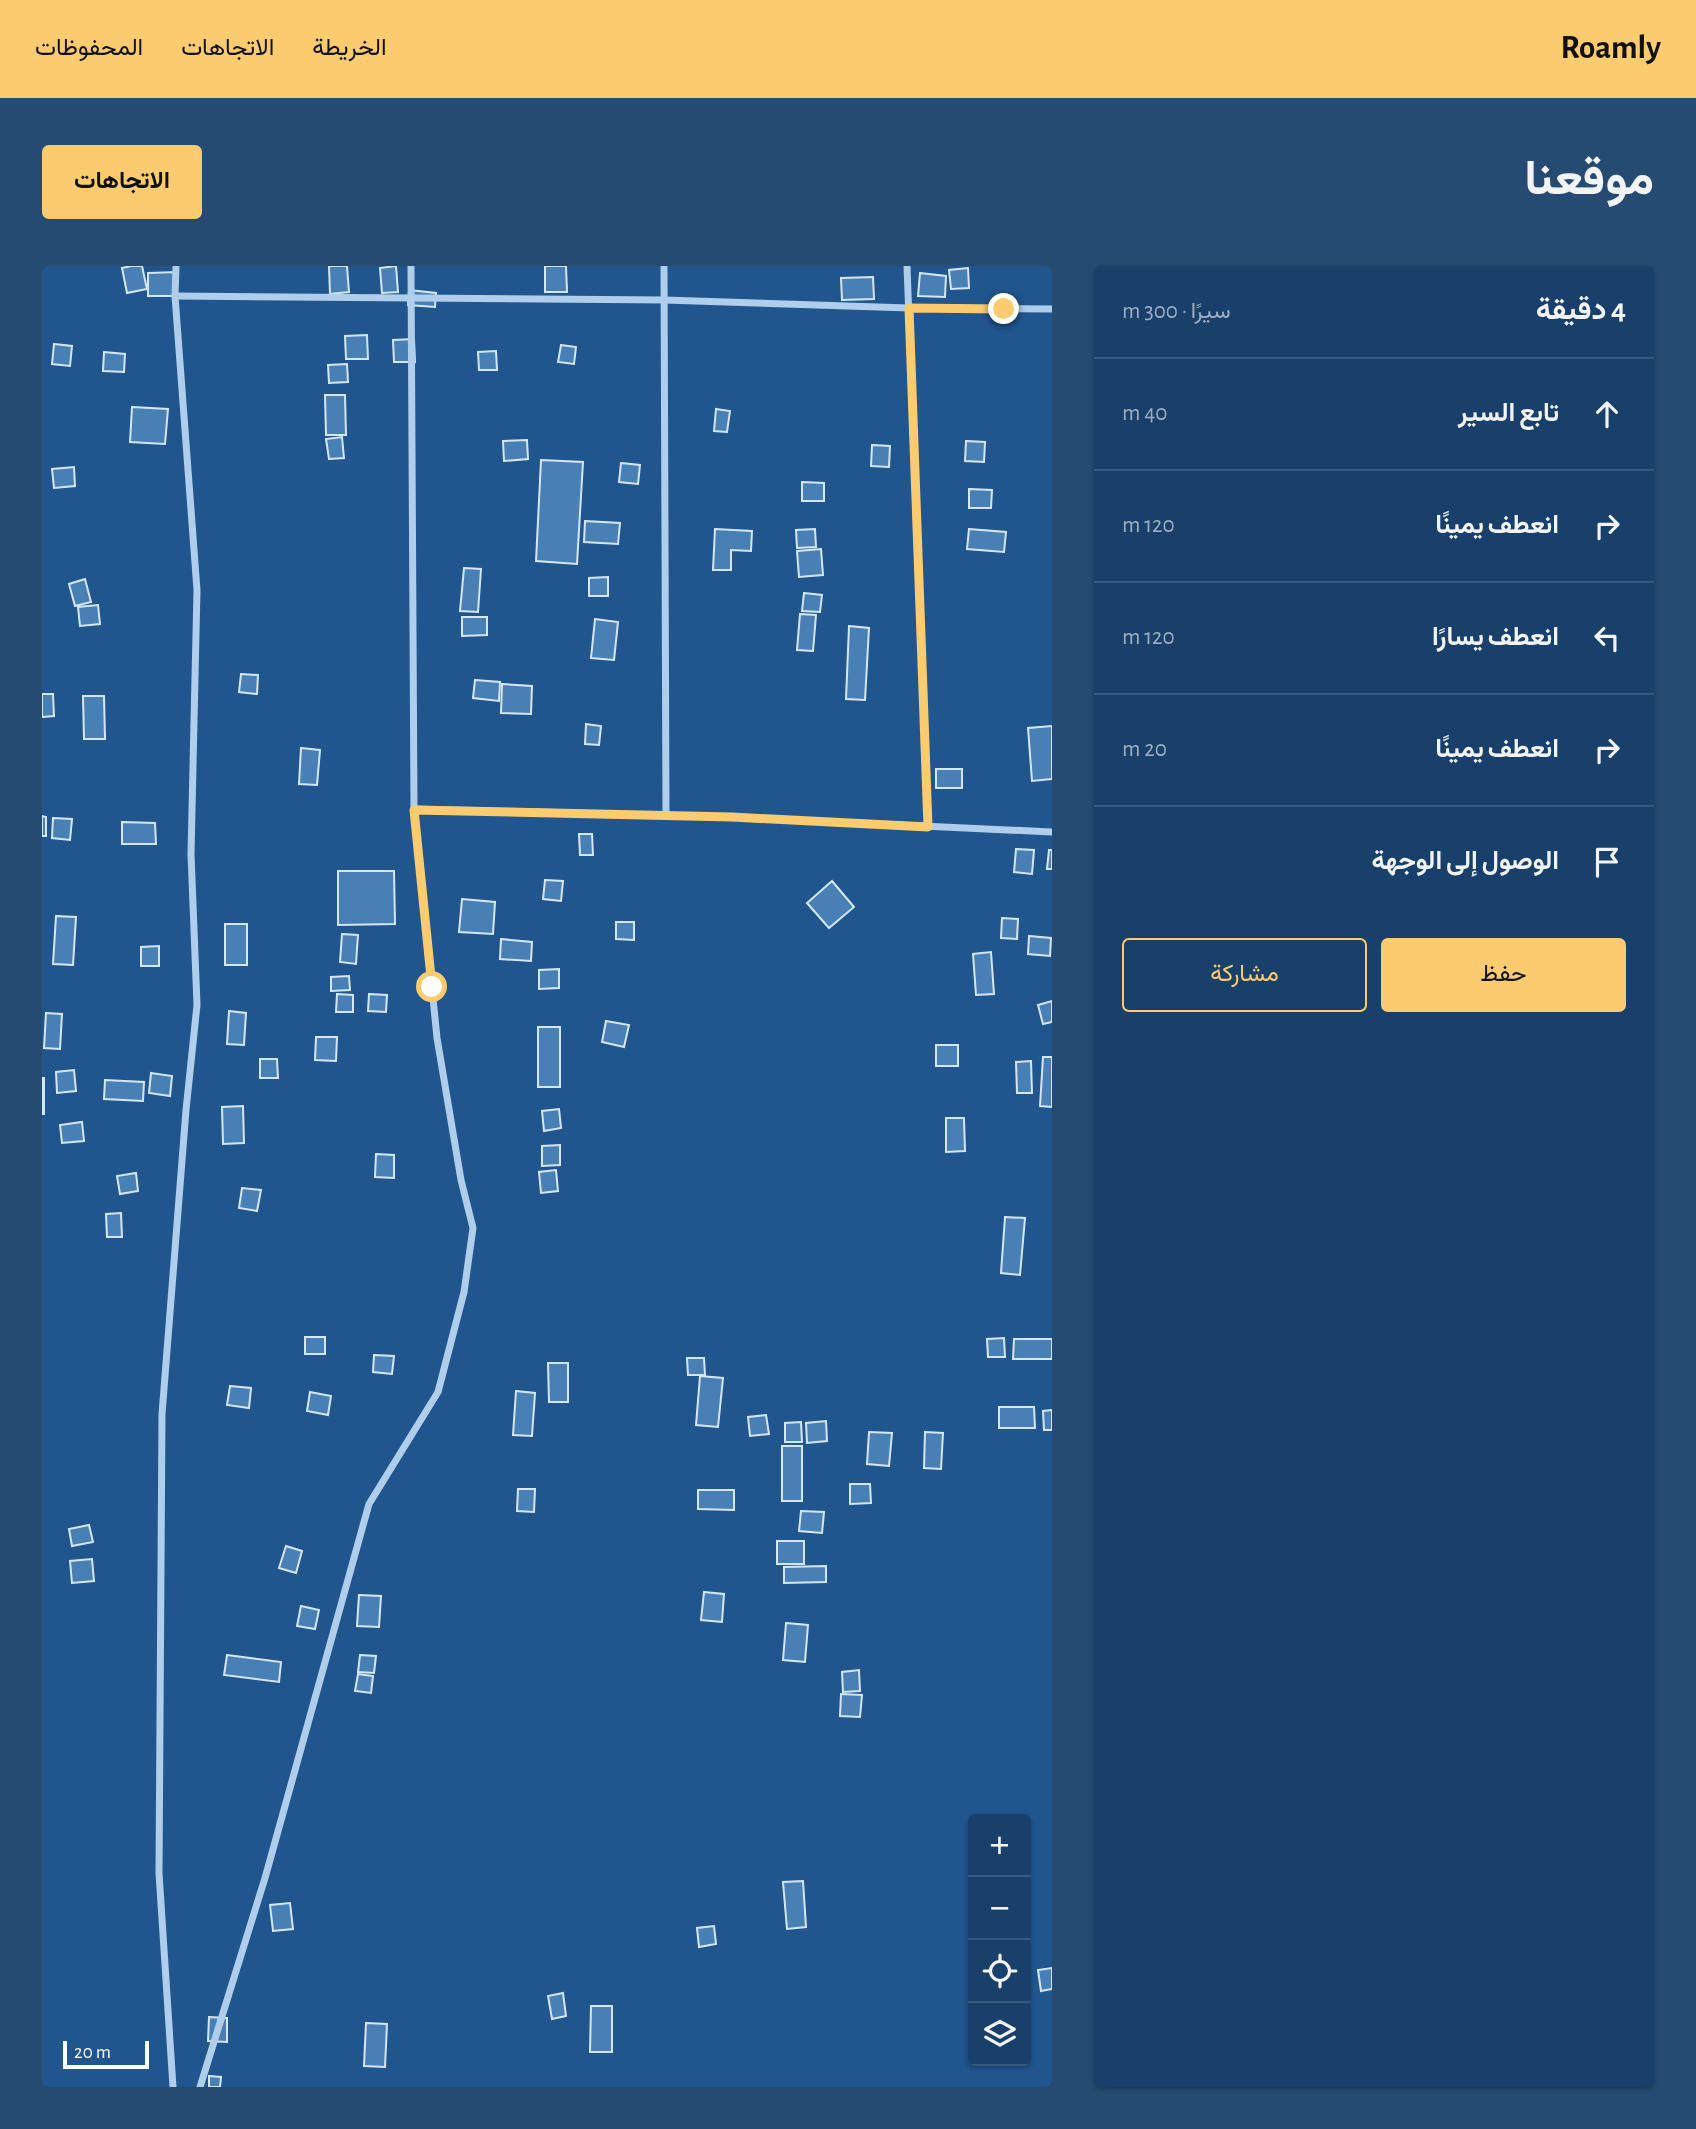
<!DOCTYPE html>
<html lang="ar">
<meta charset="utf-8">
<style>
:root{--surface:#18406a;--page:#254b72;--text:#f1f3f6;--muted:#9fafc1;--line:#36597e;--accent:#facb6f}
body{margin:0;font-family:"Alegreya Sans",Vazirmatn,sans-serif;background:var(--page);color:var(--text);direction:rtl}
.controls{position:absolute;right:21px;bottom:21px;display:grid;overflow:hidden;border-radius:7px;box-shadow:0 2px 5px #0004}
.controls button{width:63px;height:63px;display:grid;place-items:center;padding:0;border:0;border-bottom:2px solid var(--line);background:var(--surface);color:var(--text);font:35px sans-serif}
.scale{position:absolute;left:21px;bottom:18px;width:86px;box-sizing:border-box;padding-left:7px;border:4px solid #fff;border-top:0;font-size:19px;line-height:24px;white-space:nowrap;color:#fff;-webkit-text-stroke:5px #20558e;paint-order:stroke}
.stop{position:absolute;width:21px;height:21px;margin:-16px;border:5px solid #facb6f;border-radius:50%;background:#fff}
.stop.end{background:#facb6f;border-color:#fff;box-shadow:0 2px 7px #0008}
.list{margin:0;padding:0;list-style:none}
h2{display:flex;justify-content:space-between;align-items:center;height:91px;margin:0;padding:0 28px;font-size:30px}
h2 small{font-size:23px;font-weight:400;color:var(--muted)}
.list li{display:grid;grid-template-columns:46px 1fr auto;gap:21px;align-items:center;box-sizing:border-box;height:112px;padding:0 28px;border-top:2px solid var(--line)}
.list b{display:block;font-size:26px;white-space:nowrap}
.list em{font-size:23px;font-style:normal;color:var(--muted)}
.actions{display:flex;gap:14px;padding:21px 28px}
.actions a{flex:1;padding:16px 0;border:2px solid var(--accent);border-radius:7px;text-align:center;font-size:24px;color:var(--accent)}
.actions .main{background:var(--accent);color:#111}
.icon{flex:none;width:38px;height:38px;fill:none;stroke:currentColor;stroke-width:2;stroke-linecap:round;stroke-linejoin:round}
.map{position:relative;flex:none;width:1010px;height:1821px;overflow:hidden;direction:ltr;border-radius:7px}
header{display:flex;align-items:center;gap:42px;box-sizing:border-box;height:98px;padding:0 35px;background:var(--accent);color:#111}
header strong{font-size:33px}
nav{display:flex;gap:38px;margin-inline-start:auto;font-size:24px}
.intro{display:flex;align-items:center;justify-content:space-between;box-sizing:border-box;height:168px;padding:0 42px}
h1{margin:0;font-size:49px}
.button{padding:18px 32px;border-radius:7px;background:var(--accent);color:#111;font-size:24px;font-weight:700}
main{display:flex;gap:42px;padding:0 42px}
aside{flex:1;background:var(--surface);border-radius:7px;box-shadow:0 2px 5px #0004}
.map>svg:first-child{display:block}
.building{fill:#487fb5;stroke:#d4e7f9;stroke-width:2}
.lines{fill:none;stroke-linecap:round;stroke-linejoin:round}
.street{stroke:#afceec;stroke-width:7}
.route{stroke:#facb6f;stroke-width:9}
</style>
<header>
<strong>Roamly</strong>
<nav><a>الخريطة</a><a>الاتجاهات</a><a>المحفوظات</a></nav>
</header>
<div class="intro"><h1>موقعنا</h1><a class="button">الاتجاهات</a></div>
<main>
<aside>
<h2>4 دقيقة<small>سيرًا · 300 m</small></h2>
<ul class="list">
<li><svg class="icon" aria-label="ahead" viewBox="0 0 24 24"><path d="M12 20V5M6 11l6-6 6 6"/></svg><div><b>تابع السير</b></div><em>40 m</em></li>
<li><svg class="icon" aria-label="right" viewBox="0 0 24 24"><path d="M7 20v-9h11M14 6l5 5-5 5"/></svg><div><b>انعطف يمينًا</b></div><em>120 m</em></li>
<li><svg class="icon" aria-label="left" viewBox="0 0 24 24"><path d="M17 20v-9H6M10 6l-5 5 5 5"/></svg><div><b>انعطف يسارًا</b></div><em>120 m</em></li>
<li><svg class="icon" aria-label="right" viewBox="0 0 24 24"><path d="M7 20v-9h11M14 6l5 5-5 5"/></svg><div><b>انعطف يمينًا</b></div><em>20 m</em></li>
<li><svg class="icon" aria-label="arrive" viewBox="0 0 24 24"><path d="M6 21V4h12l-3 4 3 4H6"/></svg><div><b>الوصول إلى الوجهة</b></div></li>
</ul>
<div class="actions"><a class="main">حفظ</a><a>مشاركة</a></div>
</aside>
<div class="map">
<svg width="1010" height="1821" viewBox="0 0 1010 1821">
<rect width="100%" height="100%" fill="#20558e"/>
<g class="building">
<path d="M89,0H100L105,23L85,27L80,2Z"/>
<path d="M287,0H305L307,26L288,28Z"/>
<path d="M354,0L356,26L340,27L338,2Z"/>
<path d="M503,0H524L525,26H503Z"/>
<path d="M926,2L927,22L909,23L907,4Z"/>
<path d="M135,6V30H106V7Z"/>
<path d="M878,7L904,10L903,31L876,30Z"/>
<path d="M831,11L832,33L800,34L799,12Z"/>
<path d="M367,24L394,27L393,41L366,39Z"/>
<path d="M325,69L326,93H304L303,70Z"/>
<path d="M372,73L373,96H352L351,74Z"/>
<path d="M12,78L30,80L28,100L10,98Z"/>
<path d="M519,79L534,81L532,98L516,96Z"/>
<path d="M454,85L455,104H437L436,86Z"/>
<path d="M62,86L83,88L82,106L61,105Z"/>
<path d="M305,98L306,116L287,117L286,99Z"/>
<path d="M283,129H303L304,169H284Z"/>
<path d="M90,141L126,143L123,178L88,176Z"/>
<path d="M674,143L688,145L685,166L672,165Z"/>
<path d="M300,171L302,192L287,193L284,173Z"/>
<path d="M485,174L486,193L462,195L461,175Z"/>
<path d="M924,175L943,176L942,196L923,195Z"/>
<path d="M830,179L848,180L847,201L829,200Z"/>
<path d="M499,194L541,196L535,298L494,295Z"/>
<path d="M579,197L598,199L596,218L577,216Z"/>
<path d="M32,201L33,220L12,222L10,203Z"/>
<path d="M760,216L782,217V235H760Z"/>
<path d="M927,223L950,224L949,242H927Z"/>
<path d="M543,255L578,257L576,278L542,276Z"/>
<path d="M673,263L710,265L709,285L689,284V304H671Z"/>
<path d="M773,263L774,281L755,282L754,264Z"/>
<path d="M927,263L964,266L962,286L925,283Z"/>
<path d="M779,283L781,309L757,311L755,285Z"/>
<path d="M422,302L439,303L436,346L418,345Z"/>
<path d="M566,311V330H547V312Z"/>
<path d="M43,313L49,336L33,340L27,318Z"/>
<path d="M762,327L780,329L778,346L760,345Z"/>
<path d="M56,339L58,358L38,360L36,341Z"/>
<path d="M758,348L774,349L771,385L755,384Z"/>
<path d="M420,351H445V369L420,370Z"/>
<path d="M553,353L576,356L572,394L549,392Z"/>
<path d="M807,360L827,362L823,434L804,433Z"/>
<path d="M199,408L216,409L215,428L197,426Z"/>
<path d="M433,414L458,416L457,435L431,432Z"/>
<path d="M460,418L490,420L489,448L459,447Z"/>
<path d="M0,428H11L12,450L0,451Z"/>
<path d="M41,430H62L63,473H42Z"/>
<path d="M544,458L559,460L557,479L543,478Z"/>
<path d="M1010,460V513L990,515L986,462Z"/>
<path d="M259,482L278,484L275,519L257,518Z"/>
<rect x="894" y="503" width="26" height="19"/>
<path d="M0,550L4,551V570H0Z"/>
<path d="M11,552L30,553L28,574L10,572Z"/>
<path d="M80,556L113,557L114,578H80Z"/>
<path d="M537,568H550L551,589H538Z"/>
<path d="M974,583L992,584L990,608L972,606Z"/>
<path d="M1007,584H1010V603H1005Z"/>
<path d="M296,605H352L353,658L296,659Z"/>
<path d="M503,614L521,615L519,635L501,633Z"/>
<path d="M790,615L812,641L787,662L765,637Z"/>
<path d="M420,633L453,636L451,668L417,666Z"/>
<path d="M14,650L34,651L31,699L11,698Z"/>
<path d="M960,652L976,653L975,673L959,672Z"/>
<path d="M574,656H592V674L574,673Z"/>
<rect x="183" y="658" width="22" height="41"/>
<path d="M300,668L316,669L314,698L298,696Z"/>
<path d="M987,670L1009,672L1008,690L986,688Z"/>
<path d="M459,673L490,676L489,695L458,693Z"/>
<path d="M117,680V700H99V681Z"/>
<path d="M949,686L952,728L934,729L931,688Z"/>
<path d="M517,703V722L497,723V704Z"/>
<path d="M307,710L308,724L289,725V711Z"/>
<path d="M295,728L311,729V746H294Z"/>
<path d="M327,728L345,729L344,746L326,745Z"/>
<path d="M1010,735V756L1001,758L996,739Z"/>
<path d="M187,745L204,747L202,779L185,778Z"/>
<path d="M4,747L20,748L18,783L2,782Z"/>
<path d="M564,755L587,759L582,781L560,776Z"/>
<rect x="496" y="761" width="22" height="60"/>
<path d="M274,771H295L294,795L273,794Z"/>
<rect x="894" y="779" width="22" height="21"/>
<path d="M1001,791H1010V841L998,840Z"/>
<path d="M218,793H235L236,812H218Z"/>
<path d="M989,795L990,827H975L974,796Z"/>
<path d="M32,804L34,825L15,827L14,806Z"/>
<path d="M109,807L130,810L128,830L107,827Z"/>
<rect x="0" y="812" width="2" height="36"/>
<path d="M63,814L102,816L101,835L62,833Z"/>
<path d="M201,840L202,877L181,878L180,841Z"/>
<path d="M517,843L519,862L502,865L500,845Z"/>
<path d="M904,852H922L923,885L904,886Z"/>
<path d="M40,856L42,875L20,877L18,859Z"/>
<path d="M518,879V899L500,900V880Z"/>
<path d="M334,888L352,889V912L333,911Z"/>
<path d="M514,904L516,925L499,927L497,906Z"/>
<path d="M94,907L96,925L78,928L75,910Z"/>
<path d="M200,922L219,924L215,945L197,942Z"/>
<path d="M79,947L80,971H65L64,948Z"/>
<path d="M963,951L983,952L978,1009L959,1007Z"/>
<rect x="263" y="1071" width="20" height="17"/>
<path d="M962,1072L963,1091H946L945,1073Z"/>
<path d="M972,1073H1010V1093H971Z"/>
<path d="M332,1089L352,1090L350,1108L331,1106Z"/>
<path d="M645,1092H662L663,1109H646Z"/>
<path d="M506,1097H526V1136H507Z"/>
<path d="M658,1110L681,1112L676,1161L654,1159Z"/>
<path d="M188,1120L209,1122L207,1142L185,1139Z"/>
<path d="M474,1125L493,1127L490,1170L471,1169Z"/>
<path d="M268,1126L289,1130L286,1149L265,1145Z"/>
<path d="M957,1141H992L993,1162H957Z"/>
<path d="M1010,1144V1164H1002L1001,1145Z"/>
<path d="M724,1149L727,1168L708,1170L706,1151Z"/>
<path d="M784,1155L785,1175L765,1177L764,1157Z"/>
<path d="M759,1156L760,1176H743V1157Z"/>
<path d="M827,1166L850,1167L847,1200L825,1198Z"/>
<path d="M883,1166L901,1167L899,1203L882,1202Z"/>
<rect x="740" y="1180" width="20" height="55"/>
<path d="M808,1218H828L829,1237L808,1238Z"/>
<path d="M476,1223H493L492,1246L475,1245Z"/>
<path d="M656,1224H692V1244L656,1243Z"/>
<path d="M759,1245L782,1246L780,1267L757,1265Z"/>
<path d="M47,1259L51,1276L30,1280L27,1263Z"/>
<rect x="735" y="1275" width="27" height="23"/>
<path d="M244,1280L260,1285L254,1307L237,1302Z"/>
<path d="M50,1293L52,1315L30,1317L28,1295Z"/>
<path d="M784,1300V1316L742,1317V1301Z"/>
<path d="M662,1326L682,1328L680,1356L659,1354Z"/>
<path d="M317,1329L339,1330L337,1361L315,1360Z"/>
<path d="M259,1340L277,1344L273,1363L255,1360Z"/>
<path d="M744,1357L766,1359L763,1396L741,1394Z"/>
<path d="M185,1389L239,1396L237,1416L182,1409Z"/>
<path d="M318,1389L334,1390L332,1407L316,1406Z"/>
<path d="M817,1404L818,1425L801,1426L800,1406Z"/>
<path d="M316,1408L331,1410L329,1427L313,1425Z"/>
<path d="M799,1428L820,1429L818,1451L798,1450Z"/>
<path d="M761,1615L764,1661L745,1663L741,1616Z"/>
<path d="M248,1637L251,1663L231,1665L228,1639Z"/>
<path d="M672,1660L674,1678L657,1681L655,1662Z"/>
<path d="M1010,1702V1723L999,1725L996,1704Z"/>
<path d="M521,1727L524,1750L510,1753L506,1730Z"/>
<path d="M549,1740H570V1786H548Z"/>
<path d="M167,1751L185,1752V1776L166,1775Z"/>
<path d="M324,1757L345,1758L343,1801L322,1800Z"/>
<path d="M167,1810L179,1811L178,1821H167Z"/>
</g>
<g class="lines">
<g class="street">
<path d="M622,0L624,549"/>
<path d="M865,0L886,560"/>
<path d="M133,30L623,34L867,42L1010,43"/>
<path d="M372,543L690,551L1010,566"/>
<path d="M131,1821L117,1607L120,1148L144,844L155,739L149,588L155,324L133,30L134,0"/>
<path d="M158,1821L223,1612L327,1238L396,1126L422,1026L431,962L419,914L395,772L372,543L369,0"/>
</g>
</g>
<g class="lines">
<path class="route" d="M390,721L372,544L690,551L886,561L867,42L962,43"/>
</g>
</svg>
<div class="controls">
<button>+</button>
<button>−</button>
<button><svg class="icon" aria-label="locate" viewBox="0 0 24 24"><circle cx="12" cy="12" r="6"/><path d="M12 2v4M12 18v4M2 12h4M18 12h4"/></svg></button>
<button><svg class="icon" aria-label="layers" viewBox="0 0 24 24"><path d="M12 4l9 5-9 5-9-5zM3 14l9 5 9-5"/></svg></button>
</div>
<div class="scale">20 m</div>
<div class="stop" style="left:390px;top:721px"></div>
<div class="stop end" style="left:962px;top:43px"></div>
</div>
</main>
